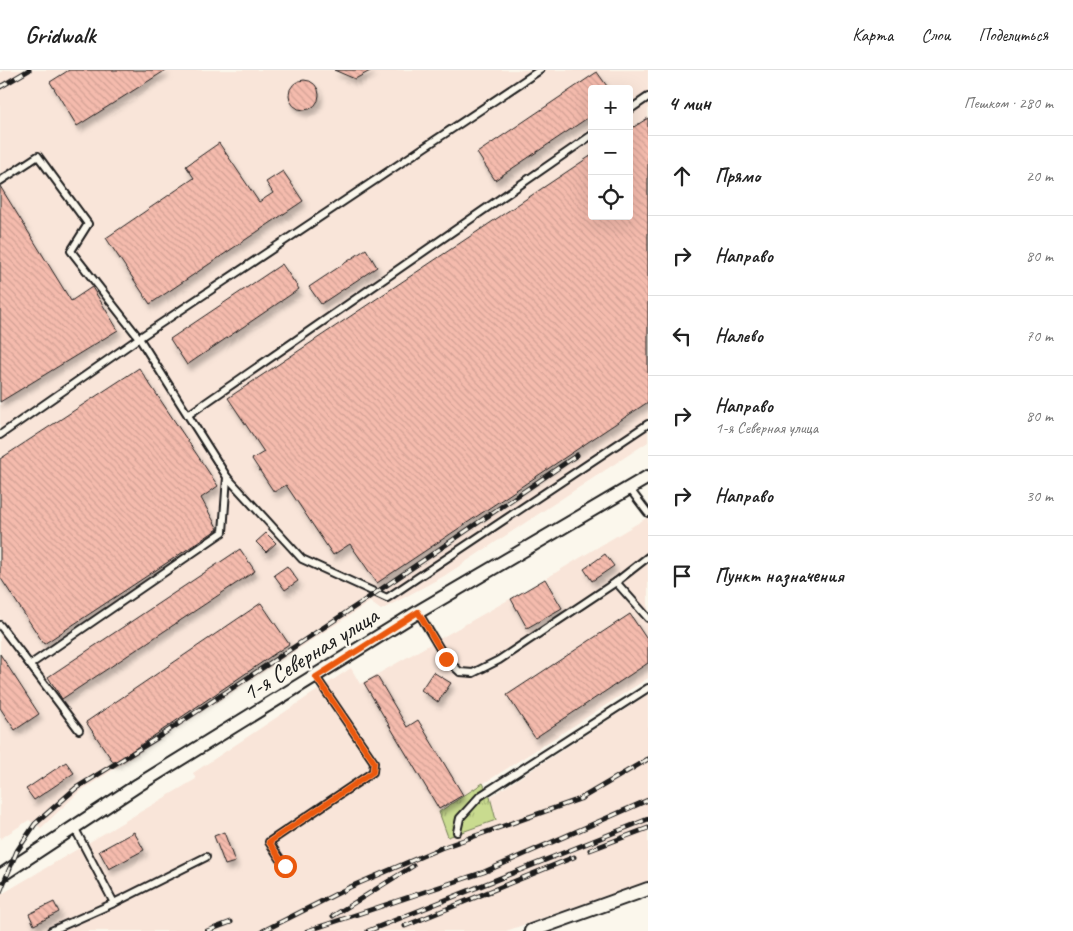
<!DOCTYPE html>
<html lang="ru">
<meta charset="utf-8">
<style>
:root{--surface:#fff;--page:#f6f6f6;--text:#222;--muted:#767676;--line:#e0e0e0}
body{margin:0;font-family:Caveat,sans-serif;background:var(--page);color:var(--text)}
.controls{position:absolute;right:15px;top:15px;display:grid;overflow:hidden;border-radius:5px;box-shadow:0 5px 20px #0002}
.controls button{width:45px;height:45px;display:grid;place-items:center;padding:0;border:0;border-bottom:1px solid var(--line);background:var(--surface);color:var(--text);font:25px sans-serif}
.stop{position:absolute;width:15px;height:15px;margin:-11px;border:4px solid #ea580c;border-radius:50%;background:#fff}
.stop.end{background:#ea580c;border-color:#fff;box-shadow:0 1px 5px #0008}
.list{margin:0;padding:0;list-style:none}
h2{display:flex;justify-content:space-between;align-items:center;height:65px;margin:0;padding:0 20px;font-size:21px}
h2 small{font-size:16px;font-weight:400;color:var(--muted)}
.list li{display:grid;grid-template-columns:32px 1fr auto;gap:15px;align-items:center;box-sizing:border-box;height:80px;padding:0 20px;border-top:1px solid var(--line)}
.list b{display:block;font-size:19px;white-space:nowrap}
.list p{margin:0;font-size:16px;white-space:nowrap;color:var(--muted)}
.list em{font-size:16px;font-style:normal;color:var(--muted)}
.icon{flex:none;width:28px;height:28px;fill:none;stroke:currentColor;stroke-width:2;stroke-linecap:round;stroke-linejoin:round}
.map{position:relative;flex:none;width:648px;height:861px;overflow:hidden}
header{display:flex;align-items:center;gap:30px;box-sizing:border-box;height:70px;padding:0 25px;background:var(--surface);border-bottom:1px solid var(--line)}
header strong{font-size:24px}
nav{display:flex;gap:28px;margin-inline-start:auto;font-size:18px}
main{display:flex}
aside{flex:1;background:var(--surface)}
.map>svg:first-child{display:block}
.built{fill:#f9e5d9;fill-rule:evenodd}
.grass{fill:url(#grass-tufts);stroke:#727c56}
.building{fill:url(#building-back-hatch);stroke:#1c1c1c;filter:url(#shadow)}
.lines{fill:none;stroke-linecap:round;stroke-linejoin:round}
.lane-casing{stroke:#1c1c1c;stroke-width:10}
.street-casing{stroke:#1c1c1c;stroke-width:16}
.lane{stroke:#fbf7ec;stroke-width:6}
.street{stroke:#fbf7ec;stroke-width:12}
.rail-casing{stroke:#1c1c1c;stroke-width:5}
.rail{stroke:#fbf7ec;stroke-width:3;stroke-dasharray:9;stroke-linecap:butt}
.route{stroke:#ea580c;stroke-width:6}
.labels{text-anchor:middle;stroke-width:4.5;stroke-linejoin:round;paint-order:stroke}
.street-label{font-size:24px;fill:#1c1c1c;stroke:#fbf7ec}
</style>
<header>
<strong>Gridwalk</strong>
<nav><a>Карта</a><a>Слои</a><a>Поделиться</a></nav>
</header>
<main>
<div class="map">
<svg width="648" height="861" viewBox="0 0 648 861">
<defs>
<pattern id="grass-tufts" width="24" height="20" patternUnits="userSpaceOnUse" patternTransform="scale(1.25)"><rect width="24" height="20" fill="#c9db8f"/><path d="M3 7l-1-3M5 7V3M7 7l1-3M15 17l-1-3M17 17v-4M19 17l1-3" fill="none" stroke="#acbb7b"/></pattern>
<pattern id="building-back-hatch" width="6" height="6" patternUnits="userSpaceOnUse" patternTransform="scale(1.25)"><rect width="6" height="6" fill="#f5bbad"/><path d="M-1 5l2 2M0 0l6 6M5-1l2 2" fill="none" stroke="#d1a094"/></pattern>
<filter id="shadow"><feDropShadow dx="3" dy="5.5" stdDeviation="2.5" flood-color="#0004"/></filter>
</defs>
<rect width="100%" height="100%" fill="#fbf7ec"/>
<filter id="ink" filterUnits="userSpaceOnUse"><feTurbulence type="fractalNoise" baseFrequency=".02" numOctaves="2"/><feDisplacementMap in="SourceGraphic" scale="10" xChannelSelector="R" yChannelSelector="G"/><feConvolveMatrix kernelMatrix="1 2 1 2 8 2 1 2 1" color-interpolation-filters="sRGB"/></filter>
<g filter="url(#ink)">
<g class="built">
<path d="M4,0H648V372L444,506L381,540L370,532L79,722L41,758L29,750L0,769V3ZM592,19H629V146H592Z"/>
<path d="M648,447V608L439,742L496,751L490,727L648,624V811L506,861H0V825L196,709L193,703L351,598L360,614L545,509Z"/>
</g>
<path class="grass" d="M483,713L490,727L496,750L448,767L439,742Z"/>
<g class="building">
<path d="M69,0H166L77,56L50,12Z"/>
<path d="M334,0H372L355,9Z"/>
<path d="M597,2L609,19H592V45L495,110L477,83Z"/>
<circle cx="304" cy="25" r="15"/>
<path d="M648,48V332L377,513L350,474L333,485L286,415L274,422L252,389L264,382L228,328L592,85V146H629V60Z"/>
<path d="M219,73L259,132L273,123L266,112L283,101L303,131L150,234L106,168L194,108L186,96Z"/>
<path d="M0,116L71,231L92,217L118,260L0,332Z"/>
<path d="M366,179L377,197L321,234L309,217Z"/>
<path d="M282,194L299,219L187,295L170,269Z"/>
<path d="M139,298L218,416L201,428L218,459L44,574L0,507V389Z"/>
<path d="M266,463L276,473L266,482L256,472Z"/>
<path d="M240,479L255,501L62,629L48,607Z"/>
<path d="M605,484L614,496L592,511L584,499Z"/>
<path d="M287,496L298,511L285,520L274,505Z"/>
<path d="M545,509L562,538L527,558L511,529Z"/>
<path d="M261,533L289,574L114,693L86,652Z"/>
<path d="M630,544L648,571V593L535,668L507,625Z"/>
<path d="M0,584L39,644L15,660L0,638Z"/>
<path d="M433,602L451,613L438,632L421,620Z"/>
<path d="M377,606L407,657L418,650L463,725L439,739L364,613Z"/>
<path d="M66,692L74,703L34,730L26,719Z"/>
<path d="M134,762L144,780L109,799L99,781Z"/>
<path d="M224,762L235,792L225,795L214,766Z"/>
<path d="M54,832L59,842L34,855L29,844Z"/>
</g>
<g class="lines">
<defs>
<g id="lane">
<path d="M629,40L648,27"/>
<path d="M0,111L38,86L88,154L71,181L139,268L227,407L223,462L31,594"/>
<path d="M188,345L592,65"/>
<path d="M0,365L139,268L540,0"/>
<path d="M227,407L302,489L387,528L648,354"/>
<path d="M629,418L648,443"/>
<path d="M616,512L648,548"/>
<path d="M418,542L446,589L460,602L473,603L499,590L616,512L648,487"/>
<path d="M0,555L79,660"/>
<path d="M74,757L114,833L206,787"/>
<path d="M457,762L460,748L480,726L648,618"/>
<path d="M285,796L269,772L373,702L374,692L316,607"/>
<path d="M51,861L114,833"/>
</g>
<g id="street">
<path d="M0,806L138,715L418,542L648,407"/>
<path d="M531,861L648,819"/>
</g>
</defs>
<use href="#lane" class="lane-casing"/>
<use href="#street" class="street-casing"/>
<use href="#lane" class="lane"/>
<use href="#street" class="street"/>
<defs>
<g id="rail">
<path d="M0,17L29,0"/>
<path d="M590,780L648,758"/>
<path d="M0,822L17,781L35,754L76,718L157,668L368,528L577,385"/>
<path d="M333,846L413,796"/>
<path d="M405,856L574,787"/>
<path d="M207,861L231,852"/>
<path d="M263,861L350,817L441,778L580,729L648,689"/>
<path d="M307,861L484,802L648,730"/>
<path d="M368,861L648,749"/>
</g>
</defs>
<use href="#rail" class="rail-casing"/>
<use href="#rail" class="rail"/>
</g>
</g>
<g class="lines" filter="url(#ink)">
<path class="route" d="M285,796L269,772L373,702L374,692L316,607L418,542L446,589"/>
</g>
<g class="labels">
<g class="street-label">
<text transform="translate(310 584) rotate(-32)" y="8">1-я Северная улица</text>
</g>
</g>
</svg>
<div class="controls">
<button>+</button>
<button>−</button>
<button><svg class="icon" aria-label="locate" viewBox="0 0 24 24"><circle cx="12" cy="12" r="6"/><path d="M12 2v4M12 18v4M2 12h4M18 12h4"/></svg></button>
</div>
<div class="stop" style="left:285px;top:796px"></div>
<div class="stop end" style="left:446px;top:589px"></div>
</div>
<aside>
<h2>4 мин<small>Пешком · 280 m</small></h2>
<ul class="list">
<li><svg class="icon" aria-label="ahead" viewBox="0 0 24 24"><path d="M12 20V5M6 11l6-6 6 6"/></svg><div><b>Прямо</b></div><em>20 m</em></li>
<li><svg class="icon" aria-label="right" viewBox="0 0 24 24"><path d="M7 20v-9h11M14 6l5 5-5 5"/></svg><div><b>Направо</b></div><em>80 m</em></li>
<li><svg class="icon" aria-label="left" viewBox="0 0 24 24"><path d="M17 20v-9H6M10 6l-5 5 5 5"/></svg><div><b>Налево</b></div><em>70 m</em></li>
<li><svg class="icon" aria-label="right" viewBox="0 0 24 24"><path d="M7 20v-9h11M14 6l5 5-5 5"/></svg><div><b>Направо</b><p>1-я Северная улица</p></div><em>80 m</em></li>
<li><svg class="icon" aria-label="right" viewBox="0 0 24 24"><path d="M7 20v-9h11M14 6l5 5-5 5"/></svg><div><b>Направо</b></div><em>30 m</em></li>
<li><svg class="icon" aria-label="arrive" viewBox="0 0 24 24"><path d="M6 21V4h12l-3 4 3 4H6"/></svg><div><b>Пункт назначения</b></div></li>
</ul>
</aside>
</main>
